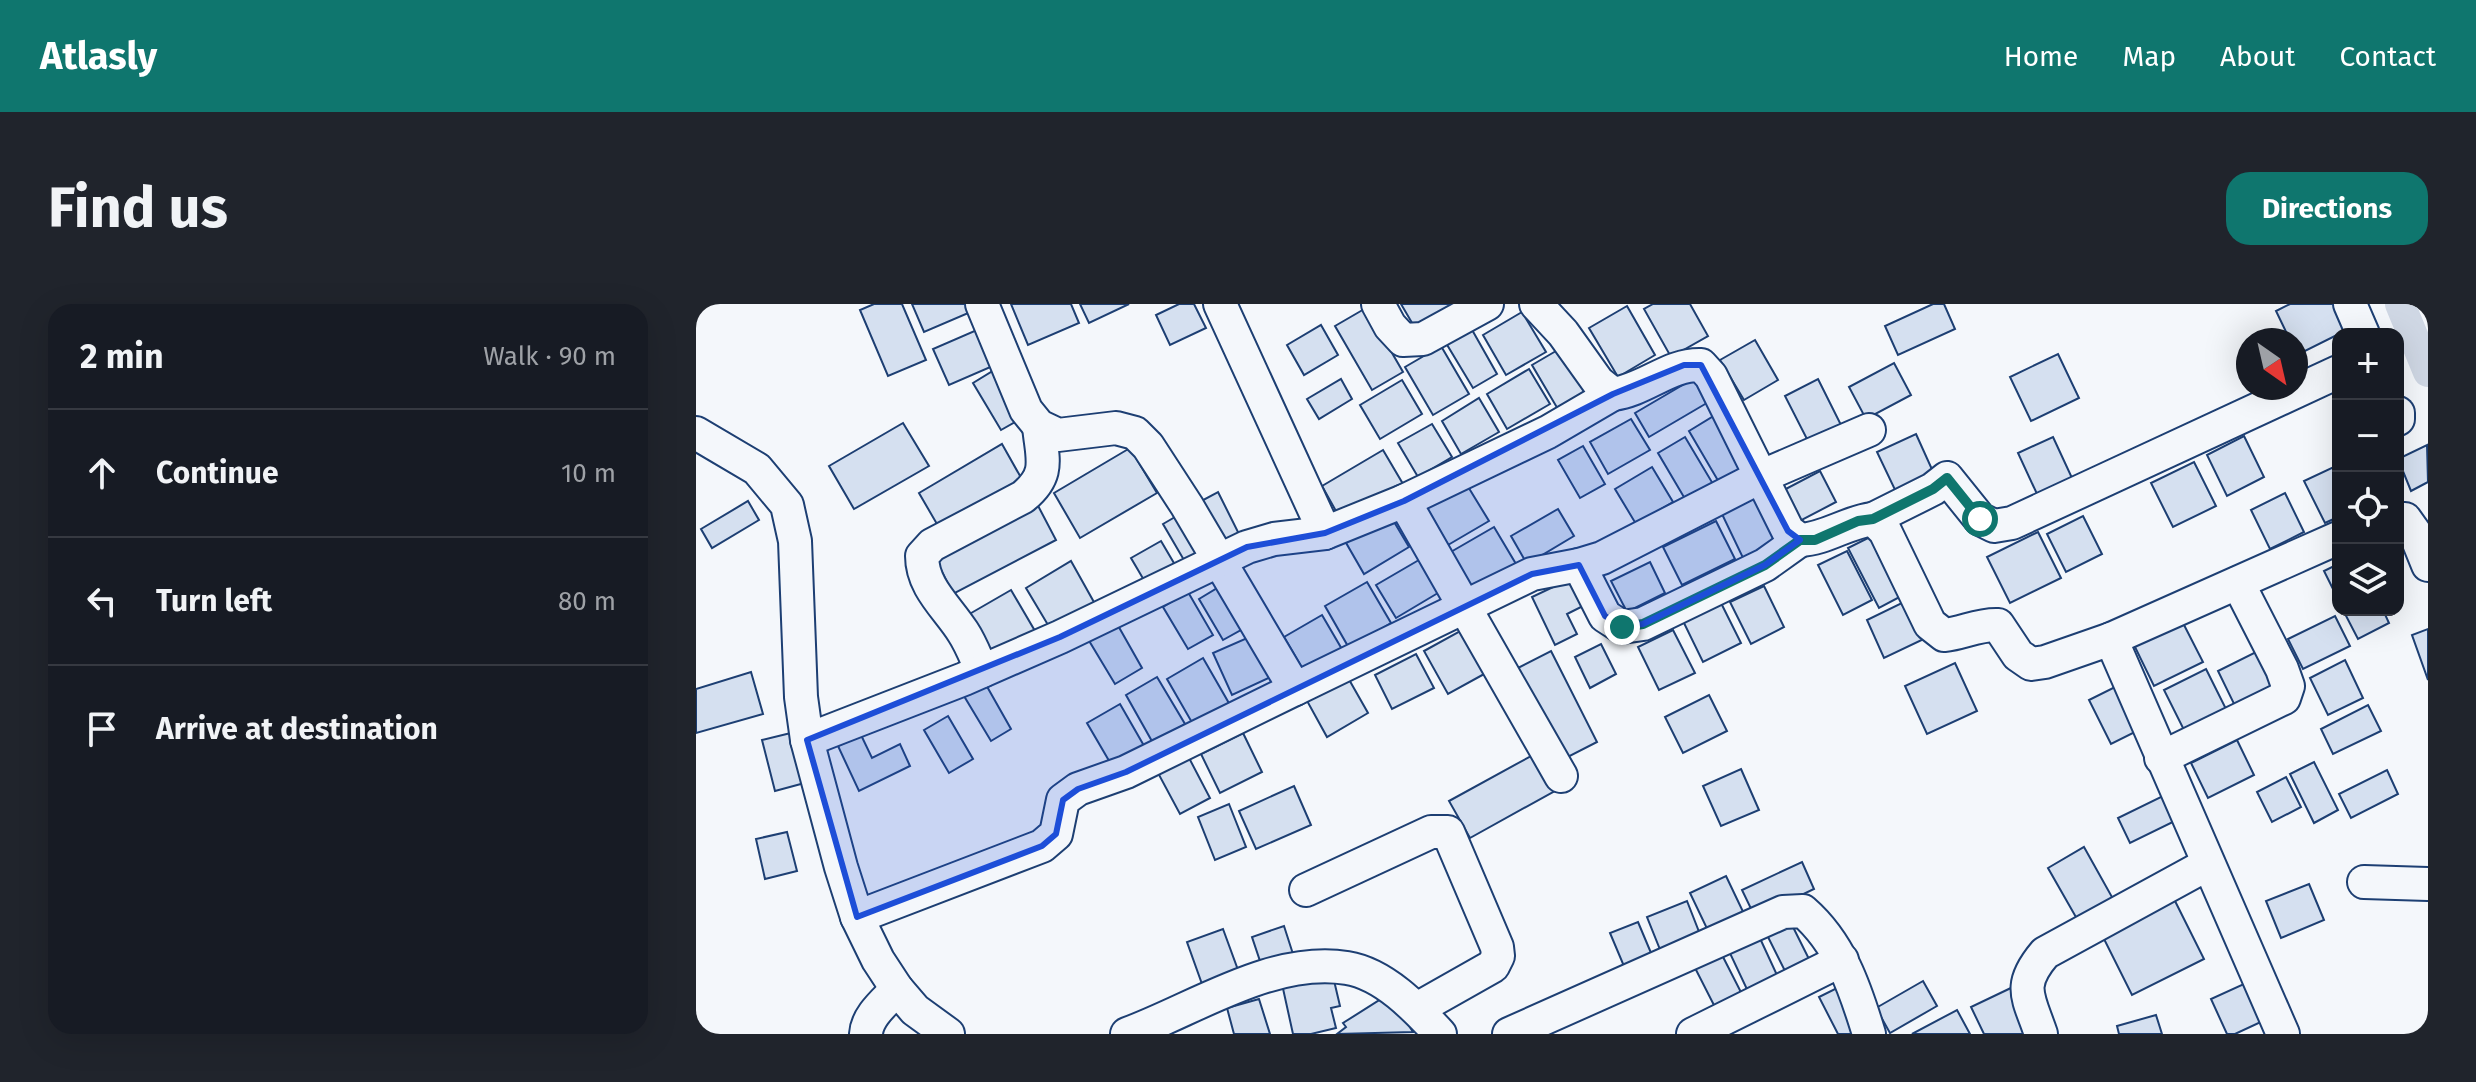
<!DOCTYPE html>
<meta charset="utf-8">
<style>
:root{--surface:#171b24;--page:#20242c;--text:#f1f3f6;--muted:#9ea1a6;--line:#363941;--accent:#0f766e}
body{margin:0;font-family:"Fira Sans",sans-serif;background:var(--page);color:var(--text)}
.controls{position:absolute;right:24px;top:24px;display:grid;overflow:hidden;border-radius:16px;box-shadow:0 8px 32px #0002}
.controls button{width:72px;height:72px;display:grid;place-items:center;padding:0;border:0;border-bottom:2px solid var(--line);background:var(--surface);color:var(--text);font:40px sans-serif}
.compass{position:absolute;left:1540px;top:24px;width:72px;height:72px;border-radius:50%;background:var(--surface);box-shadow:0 8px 32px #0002;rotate:146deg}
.stop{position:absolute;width:24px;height:24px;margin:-18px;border:6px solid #0f766e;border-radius:50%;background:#fff}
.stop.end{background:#0f766e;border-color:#fff;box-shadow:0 2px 8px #0008}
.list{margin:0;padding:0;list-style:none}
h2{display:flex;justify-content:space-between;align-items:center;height:104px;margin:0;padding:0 32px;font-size:34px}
h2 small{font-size:26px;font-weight:400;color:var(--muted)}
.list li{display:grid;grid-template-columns:52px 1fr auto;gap:24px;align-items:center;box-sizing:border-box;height:128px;padding:0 32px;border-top:2px solid var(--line)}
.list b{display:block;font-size:30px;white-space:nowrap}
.list em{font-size:26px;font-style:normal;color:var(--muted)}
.icon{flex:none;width:44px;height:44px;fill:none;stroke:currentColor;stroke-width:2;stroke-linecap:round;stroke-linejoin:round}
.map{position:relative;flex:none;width:1732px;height:730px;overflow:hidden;border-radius:24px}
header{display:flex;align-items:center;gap:48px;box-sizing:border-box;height:112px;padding:0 40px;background:var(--accent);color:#fff}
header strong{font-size:38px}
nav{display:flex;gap:44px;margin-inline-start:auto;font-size:28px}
.intro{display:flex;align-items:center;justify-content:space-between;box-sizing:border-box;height:192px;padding:0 48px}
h1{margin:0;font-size:56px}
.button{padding:20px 36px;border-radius:24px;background:var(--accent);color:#fff;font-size:28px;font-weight:700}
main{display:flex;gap:48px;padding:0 48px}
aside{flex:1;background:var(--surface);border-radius:24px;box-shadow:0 8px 32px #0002}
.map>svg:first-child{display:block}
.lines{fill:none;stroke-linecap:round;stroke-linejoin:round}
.canal{stroke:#cfd7e4;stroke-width:30}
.building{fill:#d5e0f0;stroke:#1d3f73;stroke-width:2}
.minor-casing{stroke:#1d3f73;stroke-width:36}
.minor{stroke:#f4f7fb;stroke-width:32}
.route{stroke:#0f766e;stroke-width:10}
.marked{fill:#1d4ed8;fill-opacity:0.2;stroke:#1d4ed8;stroke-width:6;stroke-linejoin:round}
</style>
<header>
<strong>Atlasly</strong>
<nav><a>Home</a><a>Map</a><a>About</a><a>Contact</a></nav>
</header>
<div class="intro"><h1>Find us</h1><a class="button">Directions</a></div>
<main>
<aside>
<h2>2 min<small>Walk · 90 m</small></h2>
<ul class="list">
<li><svg class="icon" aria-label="ahead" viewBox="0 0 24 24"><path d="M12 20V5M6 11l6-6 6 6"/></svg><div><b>Continue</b></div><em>10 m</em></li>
<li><svg class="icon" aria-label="left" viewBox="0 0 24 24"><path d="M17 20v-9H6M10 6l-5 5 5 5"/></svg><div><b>Turn left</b></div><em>80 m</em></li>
<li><svg class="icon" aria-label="arrive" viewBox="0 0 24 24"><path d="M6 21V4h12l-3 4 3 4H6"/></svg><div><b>Arrive at destination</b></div></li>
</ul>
</aside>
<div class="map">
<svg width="1732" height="730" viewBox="0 0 1732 730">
<rect width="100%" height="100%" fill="#f4f7fb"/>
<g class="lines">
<path class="canal" d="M1704,0L1732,68"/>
</g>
<g class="building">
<path d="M178,0H206L230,56L192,72L164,6Z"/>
<path d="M216,0H282L284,4L228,28Z"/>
<path d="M315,0H375L383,19L332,41Z"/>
<path d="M384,0H433L393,19Z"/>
<path d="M483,0H498L510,24L474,41L460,11Z"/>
<path d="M705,0H760L719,24Z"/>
<path d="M957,0H994L1012,32L975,53L948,5Z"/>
<path d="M1237,0H1248L1259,25L1202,51L1189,22Z"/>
<path d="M1594,0H1643L1655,24L1601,51L1600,36H1594L1580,7Z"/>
<path d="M931,2L959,51L922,73L893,24Z"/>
<path d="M670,4L707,68L676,86L639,22Z"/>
<path d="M826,8L850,48L810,71L787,31Z"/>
<path d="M625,21L642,51L608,71L591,41Z"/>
<path d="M290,22L306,58L253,81L237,45Z"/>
<path d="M775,24L801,70L777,84L750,39Z"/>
<path d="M1059,36L1082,76L1048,96L1024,56Z"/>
<path d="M872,40L899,87L863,107L836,61Z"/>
<path d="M745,42L773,90L737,111L709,63Z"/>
<path d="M1362,50L1383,94L1335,117L1314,73Z"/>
<path d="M1198,59L1215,91L1170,115L1153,83Z"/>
<path d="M300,65L328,113L305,126L277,79Z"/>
<path d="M833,65L854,100L811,125L791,90Z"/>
<path d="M1002,72L1016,96L953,133L939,109Z"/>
<path d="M645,75L656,95L623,115L611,95Z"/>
<path d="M1122,75L1147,125L1114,141L1089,92Z"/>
<path d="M706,76L726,110L684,135L664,101Z"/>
<path d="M783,94L803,128L765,150L746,117Z"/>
<path d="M1021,110L1052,164L1024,180L993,127Z"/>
<path d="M935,115L954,146L912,170L894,138Z"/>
<path d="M207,119L233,162L158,205L133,162Z"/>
<path d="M736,120L756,153L722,173L702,139Z"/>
<path d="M1220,130L1239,172L1201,190L1181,148Z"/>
<path d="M1548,132L1568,173L1531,192L1511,151Z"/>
<path d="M989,133L1020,185L992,200L962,149Z"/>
<path d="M1357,133L1376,174L1341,190L1322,149Z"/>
<path d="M306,140L328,179L245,227L223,189Z"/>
<path d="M1731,141L1732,178L1715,187L1702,155Z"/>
<path d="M887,142L909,180L884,194L862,156Z"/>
<path d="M434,144L461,189L384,234L358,189Z"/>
<path d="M687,146L707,180L645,216L626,182Z"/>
<path d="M1498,158L1520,202L1477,223L1455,179Z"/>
<path d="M1642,161V213L1629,219L1608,177Z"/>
<path d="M956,163L977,198L940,220L919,185Z"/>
<path d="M1124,167L1140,198L1100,219L1084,188Z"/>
<path d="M771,181L793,217L752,241L731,204Z"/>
<path d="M522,188L545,234L519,248L496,202Z"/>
<path d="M1065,188L1089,236L1048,256L1025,208Z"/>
<path d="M1589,189L1608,228L1574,245L1555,206Z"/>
<path d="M339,196L360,236L257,290L237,250Z"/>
<path d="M52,197L63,216L16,244L5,225Z"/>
<path d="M862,205L878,232L831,260L815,232Z"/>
<path d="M491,206L516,249L492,263L467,220Z"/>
<path d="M694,211L713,243L668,270L649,237Z"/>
<path d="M1387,212L1406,250L1370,268L1351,230Z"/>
<path d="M1020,217L1039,255L986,281L967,243Z"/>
<path d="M798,223L820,260L776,286L753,249Z"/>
<path d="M1342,228L1365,274L1314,299L1291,253Z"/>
<path d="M1182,229L1213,288L1183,304L1152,244Z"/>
<path d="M465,237L482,266L452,283L435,254Z"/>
<path d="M1151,247L1176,296L1147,311L1122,261Z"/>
<path d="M728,253L747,286L700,314L680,281Z"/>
<path d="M375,257L399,300L355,326L330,284Z"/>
<path d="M954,258L969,289L931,308L915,277Z"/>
<path d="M1642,260V295L1628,267Z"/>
<path d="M876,274L889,301L871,310L881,330L859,341L836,293Z"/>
<path d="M671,278L695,319L653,344L629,302Z"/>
<path d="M528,280L552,322L527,336L503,295Z"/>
<path d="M1068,282L1088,323L1055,340L1034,298Z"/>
<path d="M315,286L339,327L294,354L270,312Z"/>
<path d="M492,288L517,331L492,345L467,303Z"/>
<path d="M1214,295L1232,333L1188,354L1171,316Z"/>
<path d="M1025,299L1045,339L1007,358L987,317Z"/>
<path d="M1647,306H1687L1693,319L1662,335Z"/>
<path d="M626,311L647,347L609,369L588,333Z"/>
<path d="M1639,312L1654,342L1607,365L1592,335Z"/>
<path d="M1486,317L1507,358L1458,382L1438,341Z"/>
<path d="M420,318L446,364L419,380L392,335Z"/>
<path d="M1732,325V376L1716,331Z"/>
<path d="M766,326L790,369L752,390L728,347Z"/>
<path d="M977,326L999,369L963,386L942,343Z"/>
<path d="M558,331L577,372L536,391L517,349Z"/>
<path d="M905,340L920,370L894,384L879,353Z"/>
<path d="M1566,345L1585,384L1541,406L1522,367Z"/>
<path d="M855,347L901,438L864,457L818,366Z"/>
<path d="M720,350L738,384L696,405L679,371Z"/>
<path d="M507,354L534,401L498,422L471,375Z"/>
<path d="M1649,356L1667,394L1632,411L1614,374Z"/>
<path d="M1259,359L1281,407L1231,430L1209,382Z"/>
<path d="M1510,365L1530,405L1488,426L1468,386Z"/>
<path d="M55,368L67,410L0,429V385Z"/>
<path d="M651,372L672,409L631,433L610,395Z"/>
<path d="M461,373L489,420L457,439L430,391Z"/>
<path d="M1429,378L1451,422L1415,440L1393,396Z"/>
<path d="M289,379L315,425L295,437L268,392Z"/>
<path d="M1013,391L1031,427L987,449L969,413Z"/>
<path d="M424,400L451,447L419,467L391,419Z"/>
<path d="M1672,401L1685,427L1637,450L1625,425Z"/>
<path d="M252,412L277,455L253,469L228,426Z"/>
<path d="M103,427L116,477L79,487L66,436Z"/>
<path d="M547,429L566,468L524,489L505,450Z"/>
<path d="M165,431L176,454L204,440L214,462L163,487L142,442Z"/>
<path d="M1541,436L1558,471L1512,494L1495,459Z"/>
<path d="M846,446L866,483L774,534L753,497Z"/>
<path d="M492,452L514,494L484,510L462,469Z"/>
<path d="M1618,458L1642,506L1618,519L1594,470Z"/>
<path d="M1045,465L1063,506L1025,522L1007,482Z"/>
<path d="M1691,466L1702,490L1655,514L1643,490Z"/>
<path d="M1590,473L1605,503L1576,518L1561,488Z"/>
<path d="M598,482L615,521L560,545L543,507Z"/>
<path d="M1473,489L1485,514L1434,539L1422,514Z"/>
<path d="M533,500L550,543L519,556L502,513Z"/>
<path d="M91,528L101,567L69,575L60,535Z"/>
<path d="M1388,543L1421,602L1385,622L1352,564Z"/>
<path d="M1106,558L1118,585L1059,613L1046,586Z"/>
<path d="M1030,572L1051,616L1015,633L994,589Z"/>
<path d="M1613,580L1628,616L1585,634L1570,597Z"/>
<path d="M1478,595L1508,655L1436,691L1406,631Z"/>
<path d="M991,597L1007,638L967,653L951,613Z"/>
<path d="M1094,617L1117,663L1093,675L1070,629Z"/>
<path d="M942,618L958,656L930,667L914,629Z"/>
<path d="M588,622L597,650L565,660L556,633Z"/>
<path d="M527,625L542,666L506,680L491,638Z"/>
<path d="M1062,630L1086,682L1056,696L1032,645Z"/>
<path d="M1024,647L1051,700L1024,713L997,660Z"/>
<path d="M636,668L644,702L635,704L640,724L615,730H597L586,680Z"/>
<path d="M1227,677L1241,702L1194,729L1180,704Z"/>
<path d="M1550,679L1567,717L1539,730H1531L1515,695Z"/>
<path d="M1145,682L1170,730H1142L1123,693Z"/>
<path d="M1317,683L1334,730H1288L1275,703Z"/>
<path d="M693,690L717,728L641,730L650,723L647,719Z"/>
<path d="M563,695L574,730H538L531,704Z"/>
<path d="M1261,706L1274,730H1216Z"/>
<path d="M1460,711L1466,730H1423L1421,722Z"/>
</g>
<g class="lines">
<defs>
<g id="minor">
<path d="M286,0L330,106L343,122L362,131L420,124L439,129L452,142L491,202L599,385L836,270L883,261L906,254L1064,173L1173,126"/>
<path d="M524,0L629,229"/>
<path d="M682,0L694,22L707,36L727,35L791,0"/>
<path d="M840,0L867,29L902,78L917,90C949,86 973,60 1005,61L1015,72L1092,227L1104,236C1130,235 1151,218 1177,215L1189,227L1234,320L1248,331C1267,329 1283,320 1302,321L1322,351L1335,360L1349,358L1415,335L1642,234"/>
<path d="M1654,0L1667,30"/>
<path d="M1702,109V115"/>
<path d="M0,129L61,165L91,201L99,237L105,393L111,436L145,563L161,613L182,656L201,685L219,706L252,730"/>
<path d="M708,197L865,472"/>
<path d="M1177,215L1237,185L1251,174L1284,215L1298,222L1316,219L1642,68"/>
<path d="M1702,215H1709L1719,229L1732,261"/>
<path d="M883,261L909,312L926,323L947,320L1069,261L1104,236"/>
<path d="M1415,335L1587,730"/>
<path d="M286,367C280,354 275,340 267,328C251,303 226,283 226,252L236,241L327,193C355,170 346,155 343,122"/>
<path d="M111,436L268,375L364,333L551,243L578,235L629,229L708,197L852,128L917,90"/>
<path d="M1465,454L1588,394L1592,382L1586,365L1542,279"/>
<path d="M1668,578L1732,580"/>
<path d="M610,586L735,528H752L801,643L802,652L797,662L721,705"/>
<path d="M161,613L346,542L360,530L367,496L382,485L430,468L599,385"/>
<path d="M170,730C171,712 189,698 201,685"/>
<path d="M431,730C499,705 576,652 651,664C688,670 720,704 744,730"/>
<path d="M813,730L1087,608L1107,607C1144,639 1159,684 1173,730"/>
<path d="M997,730L1146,656"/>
<path d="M1345,730C1332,692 1321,682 1349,649L1512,560"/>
</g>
</defs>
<use href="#minor" class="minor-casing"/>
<use href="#minor" class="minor"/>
</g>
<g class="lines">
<path class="route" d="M926,323L947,320L1069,261L1104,236H1119L1162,217L1177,215L1237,185L1251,174L1284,215"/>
</g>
<path class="marked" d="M988,61H1005L1092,227L1104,236L1069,261L947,320L926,323L909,312L883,261L836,270L430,468L382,485L367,496L360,530L346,542L161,613L111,436L364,333L551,243L629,229L708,197L917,90Z"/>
</svg>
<div class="controls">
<button>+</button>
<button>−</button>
<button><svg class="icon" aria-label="locate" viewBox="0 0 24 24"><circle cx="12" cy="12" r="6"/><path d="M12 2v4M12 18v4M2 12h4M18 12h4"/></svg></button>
<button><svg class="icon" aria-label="layers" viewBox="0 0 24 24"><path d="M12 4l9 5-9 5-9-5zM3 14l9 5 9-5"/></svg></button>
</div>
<svg class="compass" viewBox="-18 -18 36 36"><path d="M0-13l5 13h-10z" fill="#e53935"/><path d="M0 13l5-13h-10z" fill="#9ea1a6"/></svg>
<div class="stop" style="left:1284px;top:215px"></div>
<div class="stop end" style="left:926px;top:323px"></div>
</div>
</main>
